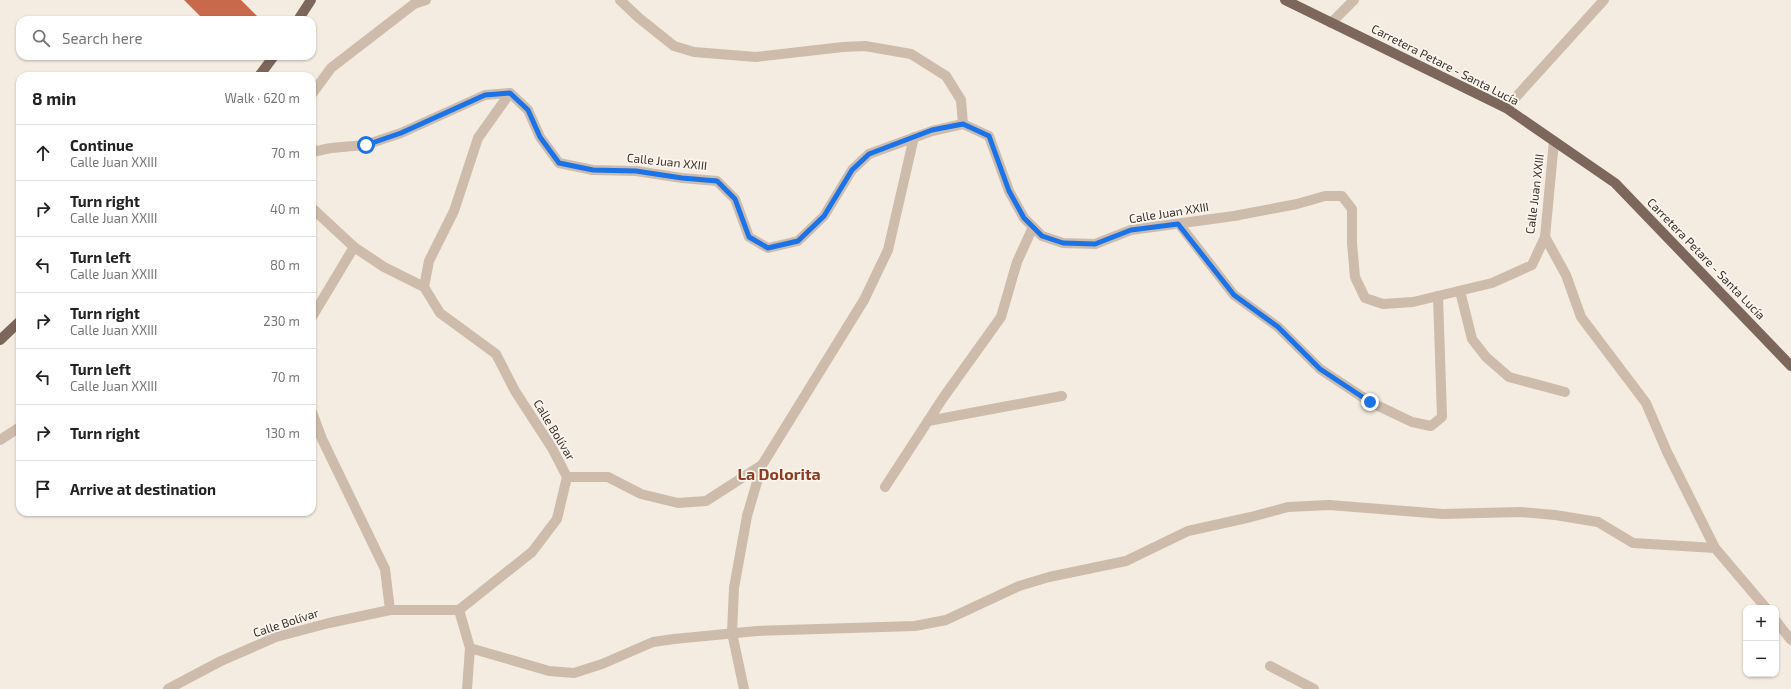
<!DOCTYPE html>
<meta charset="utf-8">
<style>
:root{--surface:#fff;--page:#f2f2f2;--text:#222;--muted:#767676;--line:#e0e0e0}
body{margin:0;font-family:"Exo 2",sans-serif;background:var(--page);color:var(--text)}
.controls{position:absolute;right:12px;bottom:12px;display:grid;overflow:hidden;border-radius:8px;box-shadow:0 1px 3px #0004}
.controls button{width:36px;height:36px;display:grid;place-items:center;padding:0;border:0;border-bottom:1px solid var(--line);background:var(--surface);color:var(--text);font:20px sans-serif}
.stop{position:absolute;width:12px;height:12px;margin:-9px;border:3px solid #1a73e8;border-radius:50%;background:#fff}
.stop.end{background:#1a73e8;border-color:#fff;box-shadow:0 1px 4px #0008}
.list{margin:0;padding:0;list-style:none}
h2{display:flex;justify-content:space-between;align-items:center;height:52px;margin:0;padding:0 16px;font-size:17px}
h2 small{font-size:13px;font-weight:400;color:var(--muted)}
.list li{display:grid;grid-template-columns:26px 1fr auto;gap:12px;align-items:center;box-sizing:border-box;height:56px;padding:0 16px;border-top:1px solid var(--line)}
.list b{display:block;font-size:15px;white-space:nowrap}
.list p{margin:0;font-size:13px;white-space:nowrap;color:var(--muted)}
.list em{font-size:13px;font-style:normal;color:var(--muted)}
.icon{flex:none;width:22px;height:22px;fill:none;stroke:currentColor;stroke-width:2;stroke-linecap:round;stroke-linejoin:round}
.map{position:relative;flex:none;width:1791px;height:689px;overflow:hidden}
.search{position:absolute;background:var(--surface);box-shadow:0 1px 3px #0004;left:16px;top:16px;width:300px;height:44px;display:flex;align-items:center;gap:10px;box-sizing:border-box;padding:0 14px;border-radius:12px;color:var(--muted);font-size:15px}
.panel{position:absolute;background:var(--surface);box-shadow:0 1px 3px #0004;left:16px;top:72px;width:300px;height:444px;border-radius:12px}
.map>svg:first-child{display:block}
.building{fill:#c8694b}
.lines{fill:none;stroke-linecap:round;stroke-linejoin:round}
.street{stroke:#cdbbac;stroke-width:10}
.primary{stroke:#7d675c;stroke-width:10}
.route{stroke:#1a73e8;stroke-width:5}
.labels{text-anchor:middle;stroke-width:3.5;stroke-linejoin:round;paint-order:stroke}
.street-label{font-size:12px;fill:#3b302b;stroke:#fbf5ee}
.district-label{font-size:16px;font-weight:bold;fill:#8c3b22;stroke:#fbf5ee}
</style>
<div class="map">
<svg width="1791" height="689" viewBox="0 0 1791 689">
<rect width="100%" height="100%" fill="#f4ebe1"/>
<path class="building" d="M184,0H241L261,20H204Z"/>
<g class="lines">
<g class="street">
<path d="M620,0L639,18L674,46L694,52L756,57L843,47L865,46L911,54L946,76L961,100L963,124"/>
<path d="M1331,23L1354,0"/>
<path d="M312,94L331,68L414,4L426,0"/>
<path d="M1506,108L1604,0"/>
<path d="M312,152L331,148L365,145L401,133L485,95L510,93L528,110L540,137L559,163L593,170L636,171L682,178L717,181L735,199L749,237L768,248L798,241L824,216L852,170L869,154L932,131L963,124L989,136L1009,191L1024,218L1042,236L1063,243L1095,244L1131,230L1234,216L1297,204L1325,196H1342L1352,209V243L1355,277L1365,298L1383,304L1413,302L1492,283L1532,265L1545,237L1554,141"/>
<path d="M312,208L354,247L384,267L424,287"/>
<path d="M1179,224L1234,295L1278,327L1320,369L1370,402L1412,422L1431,426L1442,417L1438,296"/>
<path d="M1545,237L1566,275L1581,317L1646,403L1667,452L1715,548L1766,608"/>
<path d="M1460,291L1472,339L1486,357L1509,377L1565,392"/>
<path d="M312,317L354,247"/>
<path d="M312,412L322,439L385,569L390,610"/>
<path d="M928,421L1062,396"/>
<path d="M0,440L20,427"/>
<path d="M567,477H608L641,494L678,503L706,501L762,465"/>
<path d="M885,487L943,398L1001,317L1017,262L1033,227"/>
<path d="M459,610L470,648L467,689"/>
<path d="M1776,621L1791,640"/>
<path d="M470,648L549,671L574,673L602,664L653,642L674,639L757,631L915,626L946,620L1019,586L1049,577L1126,561L1188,531L1251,517L1288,507L1329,505L1443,514L1520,512L1555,515L1598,522L1633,543L1715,548"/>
<path d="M1270,666L1314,689"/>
<path d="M168,689L221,661L276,637L329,623L390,610H459L532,552L557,519L567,477L552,448L515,391L496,354L440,313L424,287L429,261L454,211L478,138L510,93"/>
<path d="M744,689L732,633L734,588L747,516L762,465L864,300L888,250L914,137"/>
</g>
<g class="primary">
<path d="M1285,0L1506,108L1615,183L1791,366"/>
<path d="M298,20L311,0"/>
<path d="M259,76L274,56"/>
<path d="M0,340L20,321"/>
</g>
</g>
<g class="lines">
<path class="route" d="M366,145L401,133L485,95L510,93L528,110L540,137L559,163L593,170L636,171L682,178L717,181L735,199L749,237L768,248L798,241L824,216L852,170L869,154L932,130L963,124L989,136L1009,191L1024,218L1042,236L1063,243L1095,244L1131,230L1178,224L1234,295L1278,327L1320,369L1370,402"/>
</g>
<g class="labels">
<g class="street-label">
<text transform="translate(1445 65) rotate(27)" y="4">Carretera Petare - Santa Lucía</text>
<text transform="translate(667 162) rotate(6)" y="4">Calle Juan XXIII</text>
<text transform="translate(1535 194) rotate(-83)" y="4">Calle Juan XXIII</text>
<text transform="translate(1169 213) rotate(-9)" y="4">Calle Juan XXIII</text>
<text transform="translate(1706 259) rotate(46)" y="4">Carretera Petare - Santa Lucía</text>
<text transform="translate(554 430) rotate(59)" y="4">Calle Bolívar</text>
<text transform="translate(286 623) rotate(-18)" y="4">Calle Bolívar</text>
</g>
<g class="district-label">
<text x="779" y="480">La Dolorita</text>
</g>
</g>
</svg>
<div class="controls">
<button>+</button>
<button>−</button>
</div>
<div class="stop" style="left:366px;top:145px"></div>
<div class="stop end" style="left:1370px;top:402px"></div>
<div class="search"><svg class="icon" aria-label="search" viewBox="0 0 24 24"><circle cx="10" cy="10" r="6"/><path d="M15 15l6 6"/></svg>Search here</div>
<section class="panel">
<h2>8 min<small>Walk · 620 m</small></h2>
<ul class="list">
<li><svg class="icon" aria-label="ahead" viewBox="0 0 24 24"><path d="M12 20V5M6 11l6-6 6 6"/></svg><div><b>Continue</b><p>Calle Juan XXIII</p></div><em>70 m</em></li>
<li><svg class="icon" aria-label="right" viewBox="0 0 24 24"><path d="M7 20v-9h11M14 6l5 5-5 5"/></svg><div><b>Turn right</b><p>Calle Juan XXIII</p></div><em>40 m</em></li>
<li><svg class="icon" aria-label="left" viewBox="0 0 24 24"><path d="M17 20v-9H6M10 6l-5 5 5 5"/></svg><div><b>Turn left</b><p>Calle Juan XXIII</p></div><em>80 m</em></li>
<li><svg class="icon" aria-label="right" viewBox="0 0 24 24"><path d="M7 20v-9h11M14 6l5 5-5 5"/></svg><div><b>Turn right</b><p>Calle Juan XXIII</p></div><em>230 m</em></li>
<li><svg class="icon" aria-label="left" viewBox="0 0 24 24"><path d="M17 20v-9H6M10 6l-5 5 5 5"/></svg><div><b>Turn left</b><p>Calle Juan XXIII</p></div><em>70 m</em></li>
<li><svg class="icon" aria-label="right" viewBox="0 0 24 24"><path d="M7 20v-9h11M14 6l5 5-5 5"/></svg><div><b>Turn right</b></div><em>130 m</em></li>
<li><svg class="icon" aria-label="arrive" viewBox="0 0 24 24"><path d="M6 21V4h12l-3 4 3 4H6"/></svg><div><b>Arrive at destination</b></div></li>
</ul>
</section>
</div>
